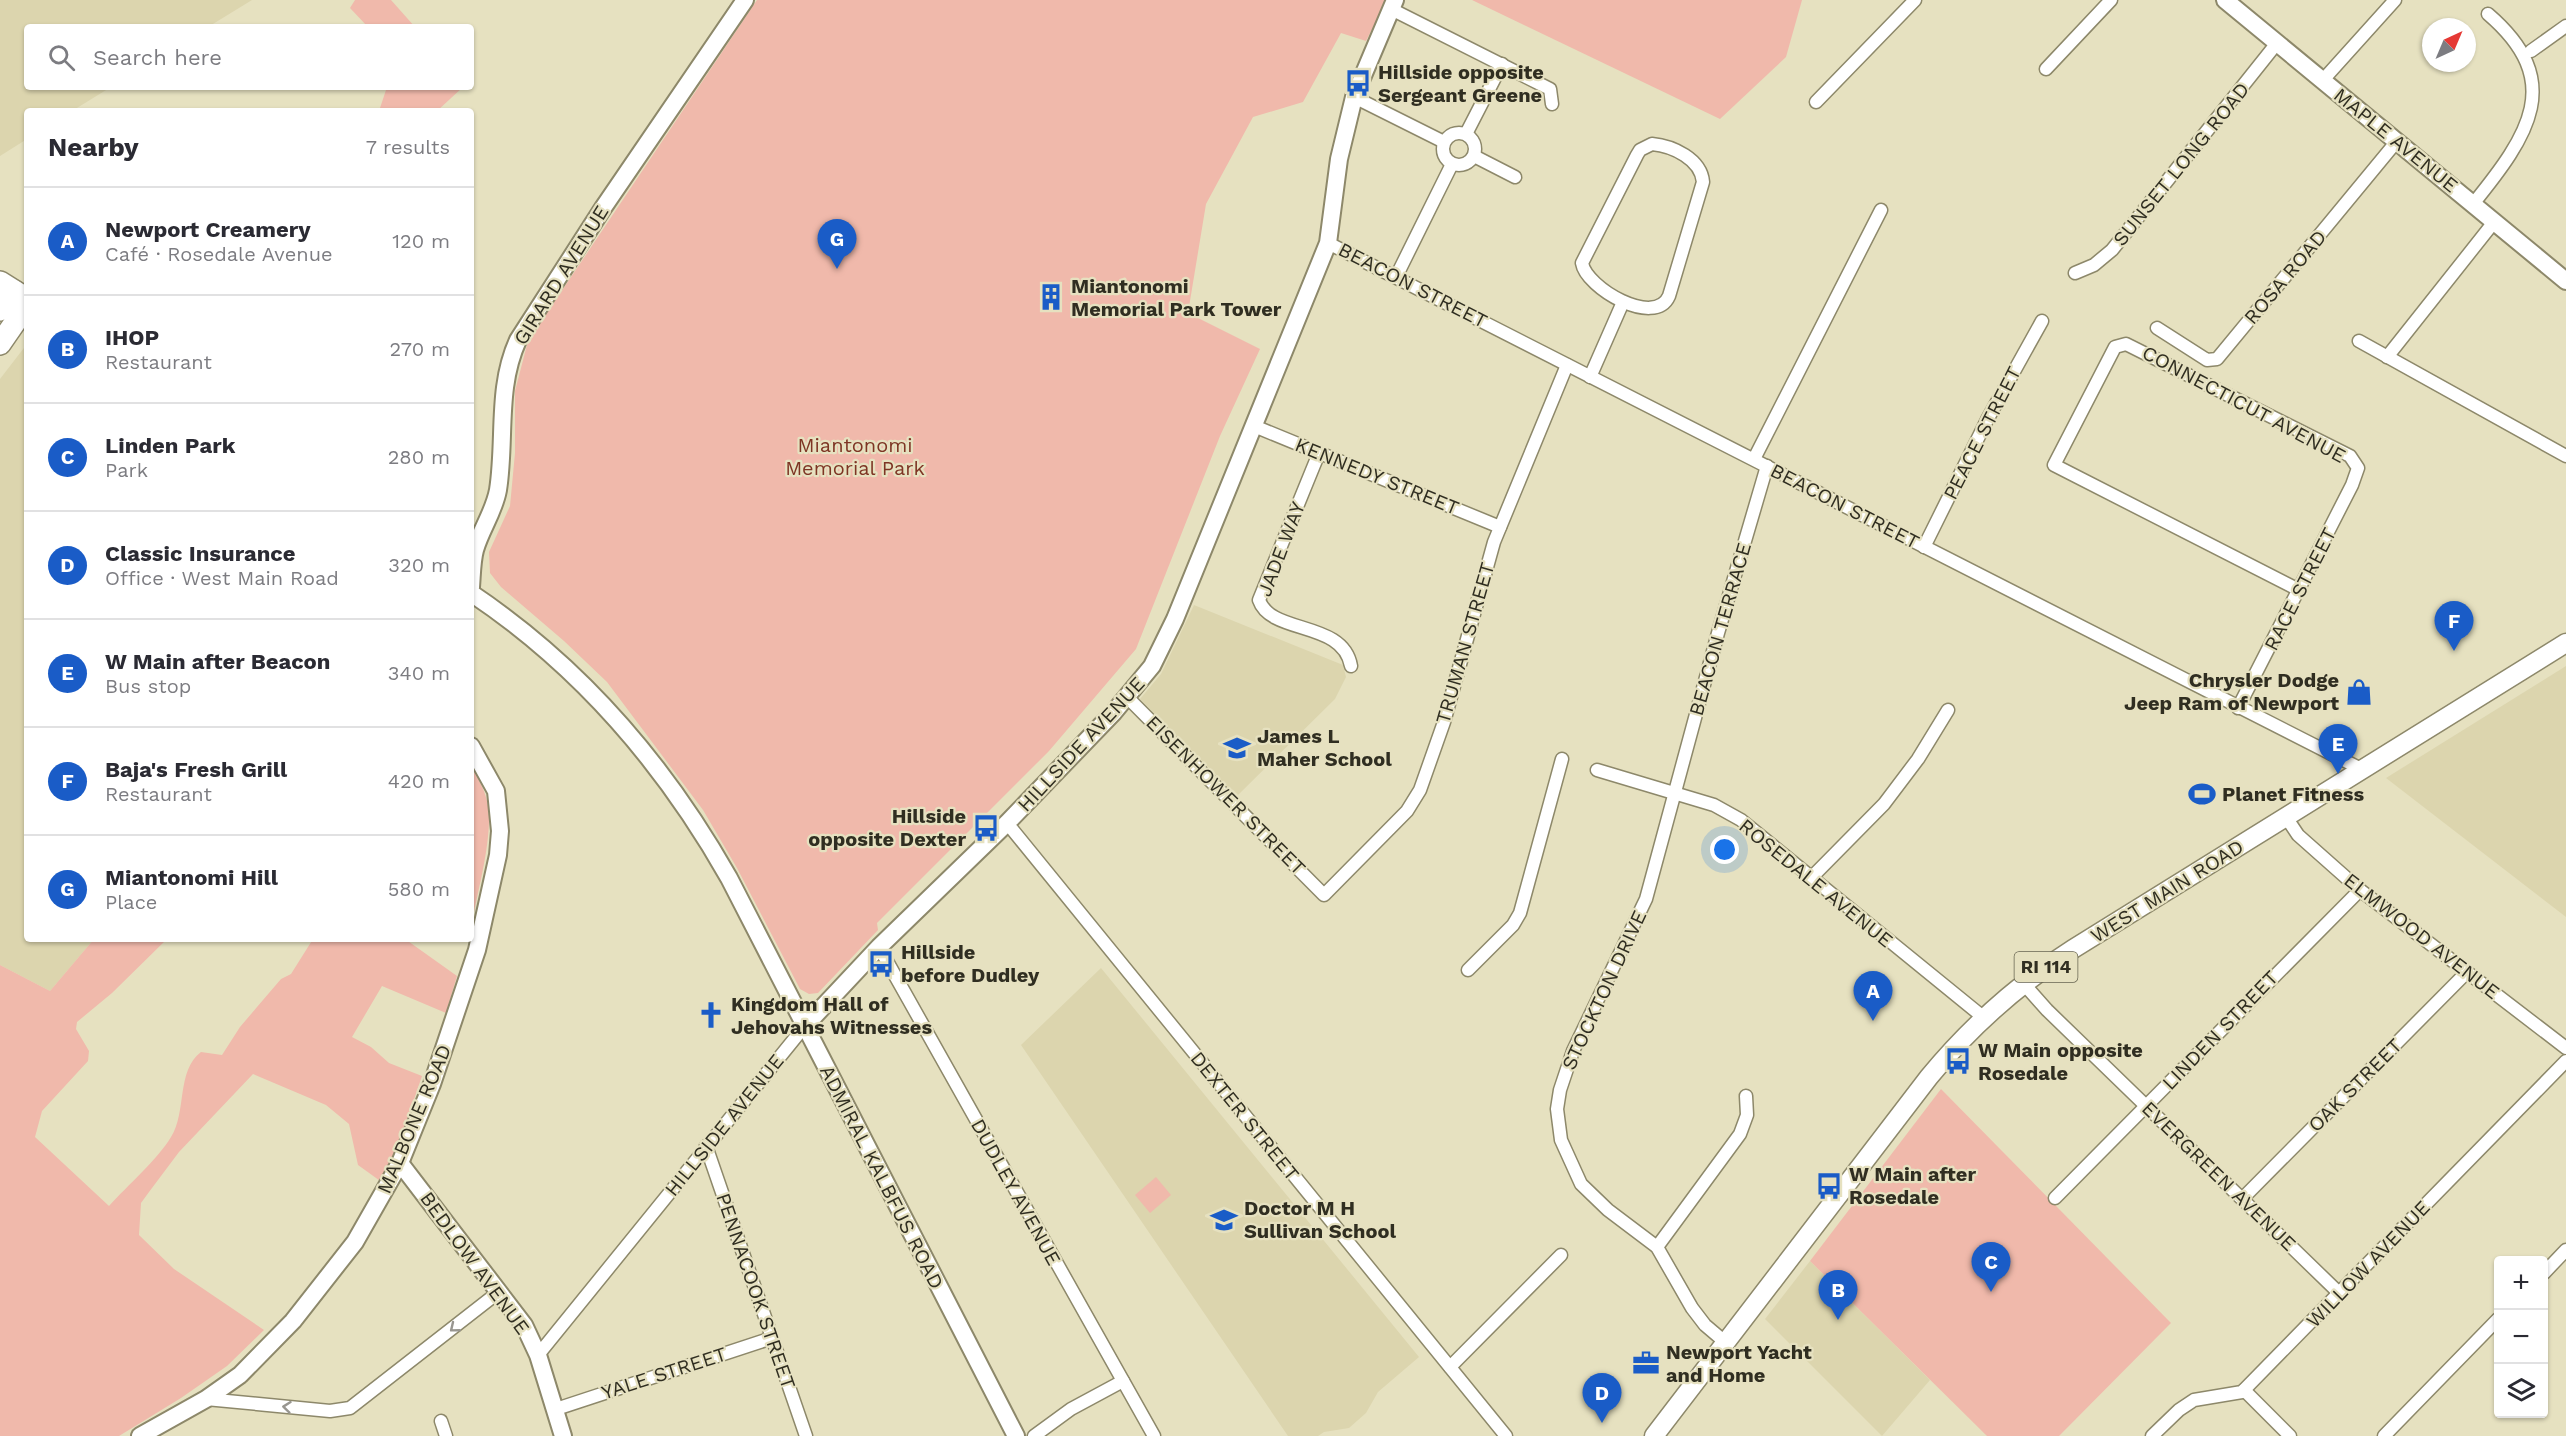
<!DOCTYPE html>
<meta charset="utf-8">
<style>
:root{--surface:#fff;--page:#f2f2f3;--text:#2b2b33;--muted:#7c7c81;--line:#e1e1e2;--accent:#1a5cc7}
body{margin:0;font-family:"Work Sans",sans-serif;background:var(--page);color:var(--text)}
.controls{position:absolute;right:18px;bottom:18px;display:grid;overflow:hidden;border-radius:6px;box-shadow:0 2px 4px #0004}
.controls button{width:54px;height:54px;display:grid;place-items:center;padding:0;border:0;border-bottom:2px solid var(--line);background:var(--surface);color:var(--text);font:30px sans-serif}
.compass{position:absolute;left:2422px;top:18px;width:54px;height:54px;border-radius:50%;background:var(--surface);box-shadow:0 2px 4px #0004;rotate:44deg}
.you{position:absolute;left:1725px;top:850px;width:21px;height:21px;margin:-15px;border:4px solid #fff;border-radius:50%;background:#1a73e8;box-shadow:0 0 0 9px #1a73e833}
.badge{display:grid;place-items:center;width:39px;height:39px;border-radius:50%;background:var(--accent);color:#fff;font-size:20px;font-weight:700}
.pin{position:absolute;translate:-50% -50px;filter:drop-shadow(0 2px 3px #0008)}
.pin::after{content:'';position:absolute;top:32px;width:21px;height:18px;background:inherit;clip-path:polygon(0 0,100% 0,50% 100%)}
.list{margin:0;padding:0;list-style:none}
h2{display:flex;justify-content:space-between;align-items:center;height:78px;margin:0;padding:0 24px;font-size:26px}
h2 small{font-size:20px;font-weight:400;color:var(--muted)}
.list li{display:grid;grid-template-columns:39px 1fr auto;gap:18px;align-items:center;box-sizing:border-box;height:108px;padding:0 24px;border-top:2px solid var(--line)}
.list b{display:block;font-size:22px;white-space:nowrap}
.list p{margin:0;font-size:20px;white-space:nowrap;color:var(--muted)}
.list em{font-size:20px;font-style:normal;color:var(--muted)}
.icon{flex:none;width:33px;height:33px;fill:none;stroke:currentColor;stroke-width:2;stroke-linecap:round;stroke-linejoin:round}
.map{position:relative;flex:none;width:2566px;height:1436px;overflow:hidden}
.search{position:absolute;background:var(--surface);box-shadow:0 2px 4px #0004;left:24px;top:24px;width:450px;height:66px;display:flex;align-items:center;gap:15px;box-sizing:border-box;padding:0 21px;border-radius:6px;color:var(--muted);font-size:22px}
.panel{position:absolute;background:var(--surface);box-shadow:0 2px 4px #0004;left:24px;top:108px;width:450px;height:834px;border-radius:6px}
.map>svg:first-child{display:block}
.built{fill:#dcd5ae}
.green{fill:#f0b9ab}
.lines{fill:none;stroke-linecap:round;stroke-linejoin:round}
.street-casing{stroke:#8d886a;stroke-width:15}
.secondary-casing{stroke:#8d886a;stroke-width:20}
.primary-casing{stroke:#8d886a;stroke-width:21}
.highway-casing{stroke:#8d886a;stroke-width:24}
.street{stroke:#fff;stroke-width:12}
.secondary{stroke:#fff;stroke-width:16}
.primary{stroke:#fff;stroke-width:18}
.highway{stroke:#fff;stroke-width:21}
.oneway{stroke:#989690}
.labels{text-anchor:middle;stroke-width:4.5;stroke-linejoin:round;paint-order:stroke}
.shield{fill:#e6e1c0;stroke:#676451;stroke-width:1.5}
.shield-label{font-size:18px;font-weight:bold;fill:#302e21}
.poi-label{font-size:20px;font-weight:bold;fill:#302e21;stroke:#e6e1c0;text-anchor:start}
.street-label{font-size:20px;fill:#302e21;stroke:#e6e1c0}
.park-label{font-size:20px;fill:#7e3524;stroke:#e6e1c0}
</style>
<div class="map">
<svg width="2566" height="1436" viewBox="0 0 2566 1436">
<rect width="100%" height="100%" fill="#e6e1c0"/>
<g class="built">
<path d="M0,0H252L208,27H27V87H111L72,111H27V139L0,156Z"/>
<path d="M27,344V939H94L50,991L0,965V379Z"/>
<path d="M1194,605L1343,665L1346,677L1335,699L1237,796L1140,699L1161,674Z"/>
<path d="M2566,666V917L2386,778Z"/>
<path d="M1101,968L1419,1357L1378,1392L1366,1413L1349,1428L1324,1432L1318,1436H1288L1021,1045Z"/>
<path d="M1810,1261L1930,1380L1882,1436L1765,1319Z"/>
</g>
<g class="green">
<path d="M355,0H391L415,27H368L350,8Z"/>
<path d="M757,0H1387L1366,41L1341,33L1303,102L1253,117L1206,204L1188,313L1260,349L1220,436L1136,649L1049,751L877,923L878,930L818,993L809,994L800,989L737,868L703,810L607,682L564,641L501,587L490,573L489,552L510,506L515,453V391L528,341Z"/>
<path d="M1472,0H1802L1786,57L1720,119Z"/>
<path d="M387,87H463L437,111H379Z"/>
<path d="M471,767C478,778 484,788 487,801C495,831 477,894 471,926Z"/>
<path d="M94,939H167L112,993L77,1022L76,1029L89,1051L88,1061L42,1111L35,1137L109,1206C127,1186 158,1159 171,1137C187,1112 176,1071 201,1052L222,1055L240,1027L281,979L291,974L313,939H405L457,976L446,1013L382,986L352,1037L371,1047L389,1063L422,1076L396,1152L383,1183L358,1165L349,1124L326,1105L253,1074L179,1152L149,1192L141,1203L139,1235L174,1269L264,1330L227,1366L181,1398L119,1436H0V965L50,991Z"/>
<path d="M1941,1089L2171,1323L2059,1436H1987L1810,1261Z"/>
<path d="M1156,1177L1171,1195L1150,1213L1135,1195Z"/>
</g>
<g class="lines">
<defs>
<g id="street">
<path d="M1391,9L1550,89L1552,104"/>
<path d="M2531,51L2566,26"/>
<path d="M2046,69L2111,0"/>
<path d="M2323,80L2395,0"/>
<path d="M1354,97L1444,142"/>
<path d="M1816,102L1915,0"/>
<circle cx="1459" cy="149" r="16"/>
<path d="M1466,134L1502,64"/>
<path d="M1652,144C1673,146 1701,159 1703,182L1669,296C1655,328 1586,288 1582,263L1637,155L1640,150Z"/>
<path d="M1474,156L1515,177"/>
<path d="M2473,204C2529,135 2566,81 2488,14"/>
<path d="M1328,243L2363,770"/>
<path d="M2075,273L2094,265L2112,250L2277,43"/>
<path d="M1396,277L1452,164"/>
<path d="M2157,328L2207,360L2217,359L2397,141"/>
<path d="M2359,341L2566,456"/>
<path d="M2387,357L2494,222"/>
<path d="M1590,377L1623,302"/>
<path d="M1254,426L1500,527"/>
<path d="M1319,453L1259,600C1271,635 1343,620 1351,666"/>
<path d="M1754,459L1881,210"/>
<path d="M1924,547L1987,420L2042,321"/>
<path d="M1127,697L1324,895L1407,811L1420,790L1444,722L1494,542L1567,365"/>
<path d="M2238,708L2352,485L2358,468L2350,456L2126,344L2115,347L2054,465L2299,590"/>
<path d="M1597,770L1714,805L1741,820L1983,1017"/>
<path d="M2286,817L2298,835L2360,890L2566,1048"/>
<path d="M1007,823L1506,1436"/>
<path d="M1810,879L1884,804L1918,759L1948,710"/>
<path d="M879,947L1154,1436"/>
<path d="M1468,970L1513,925L1520,913L1562,759"/>
<path d="M2023,983L2047,1010L2339,1293"/>
<path d="M706,1146L806,1436"/>
<path d="M2055,1198L2360,890"/>
<path d="M2243,1198L2467,972"/>
<path d="M1657,1247L1740,1134L1747,1115L1746,1096"/>
<path d="M2544,1273L2566,1250"/>
<path d="M1725,1342L1705,1325L1692,1308L1657,1247L1608,1210L1581,1184L1561,1140L1557,1109L1560,1090L1573,1051L1646,899L1718,633L1767,466"/>
<path d="M538,1355L804,1027"/>
<path d="M1450,1367L1561,1255"/>
<path d="M2244,1390L2290,1436"/>
<path d="M206,1399L330,1411L350,1408L500,1291"/>
<path d="M556,1409L772,1338"/>
<path d="M441,1421L446,1436"/>
<path d="M1034,1436L1071,1409L1123,1381"/>
<path d="M2152,1436L2179,1410L2194,1400L2242,1392L2566,1061"/>
<path d="M2384,1436L2498,1319"/>
</g>
<g id="secondary">
<path d="M2225,0L2566,281"/>
<path d="M471,587C472,575 472,561 475,550C481,529 494,512 498,490C506,439 496,388 518,340L603,208L745,0"/>
<path d="M471,593C580,666 665,765 729,878L1016,1436"/>
<path d="M804,1027L879,947L1007,823L1114,712L1152,666L1175,619L1328,243L1339,159L1354,97L1395,0"/>
<path d="M400,1163L524,1325L538,1355L563,1436"/>
<path d="M140,1436L206,1399L240,1375L293,1321L355,1242L400,1163L432,1084L477,950L498,855L500,831L496,791L471,746"/>
</g>
<path id="primary" d="M1654,1436L1929,1077C1971,1026 2017,985 2073,949L2566,643"/>
<g id="highway">
<path d="M0,282L27,299"/>
<path d="M0,310L14,291"/>
<path d="M0,344L27,305"/>
</g>
</defs>
<use href="#street" class="street-casing"/>
<use href="#secondary" class="secondary-casing"/>
<use href="#primary" class="primary-casing"/>
<use href="#highway" class="highway-casing"/>
<use href="#street" class="street"/>
<use href="#secondary" class="secondary"/>
<use href="#primary" class="primary"/>
<use href="#highway" class="highway"/>
</g>
<defs><path id="oneway-chevron" d="M-2-3.5L2.5 0L-2 3.5" fill="none" stroke-width="1.6" stroke-linecap="round" stroke-linejoin="round" transform="scale(1.5)"/></defs>
<g class="oneway">
<use href="#oneway-chevron" transform="translate(454 1328) rotate(141)"/>
<use href="#oneway-chevron" transform="translate(287 1407) rotate(-174)"/>
</g>
<defs>
<symbol id="bus-bare" viewBox="-9 -9 18 18"><path d="M-5-6H5V4H4V6H2V4H-2V6H-4V4H-5ZM-3.5-4V0h7V-4ZM-3.5 1.2v1.5H-2V1.2ZM2 1.2v1.5H3.5V1.2Z" fill="#1a5cc7" stroke="#e6e1c0" stroke-width="2.5" paint-order="stroke"/></symbol>
<symbol id="building-bare" viewBox="-9 -9 18 18"><path d="M-4-6H4V6H1V3H-1V6H-4ZM-2.5-4.3h1.7v1.8h-1.7ZM.8-4.3h1.7v1.8H.8ZM-2.5-1h1.7V.8h-1.7ZM.8-1h1.7V.8H.8Z" fill="#1a5cc7" stroke="#e6e1c0" stroke-width="2.5" paint-order="stroke"/></symbol>
<symbol id="shop-bare" viewBox="-9 -9 18 18"><path d="M-5-2.5h2.3a2.7 3.5 0 0 1 5.4 0H5L5.5 6h-11ZM-1.5-2.5h3a1.5 2.3 0 0 0-3 0Z" fill="#1a5cc7" stroke="#e6e1c0" stroke-width="2.5" paint-order="stroke"/></symbol>
<symbol id="school-bare" viewBox="-9 -9 18 18"><path d="M0-5L7-2L0 1L-7-2ZM-4 1L0 2.5L4 1V4Q0 6-4 4Z" fill="#1a5cc7" stroke="#e6e1c0" stroke-width="2.5" paint-order="stroke"/></symbol>
<symbol id="stadium-bare" viewBox="-9 -9 18 18"><path d="M0-5a6.5 5 0 1 0 0 10a6.5 5 0 1 0 0-10ZM-3.5-1.8h7v3.6h-7Z" fill="#1a5cc7" stroke="#e6e1c0" stroke-width="2.5" paint-order="stroke"/></symbol>
<symbol id="church-bare" viewBox="-9 -9 18 18"><path d="M-1.2-6h2.4v3.5h3.3v2.4h-3.3V6h-2.4V-.1h-3.3v-2.4h3.3Z" fill="#1a5cc7" stroke="#e6e1c0" stroke-width="2.5" paint-order="stroke"/></symbol>
<symbol id="office-bare" viewBox="-9 -9 18 18"><path d="M-6-3h4V-5.5h4V-3h4V5H-6ZM-1-4.5V-3h2v-1.5ZM-6 0V1H6V0Z" fill="#1a5cc7" stroke="#e6e1c0" stroke-width="2.5" paint-order="stroke"/></symbol>
</defs>
<g fill-rule="evenodd">
<use href="#bus-bare" x="1339" y="64" width="38" height="38"/>
<use href="#building-bare" x="1032" y="278" width="38" height="38"/>
<use href="#shop-bare" x="2340" y="673" width="38" height="38"/>
<use href="#school-bare" x="1218" y="729" width="38" height="38"/>
<use href="#stadium-bare" x="2183" y="775" width="38" height="38"/>
<use href="#bus-bare" x="967" y="809" width="38" height="38"/>
<use href="#bus-bare" x="862" y="945" width="38" height="38"/>
<use href="#church-bare" x="692" y="996" width="38" height="38"/>
<use href="#bus-bare" x="1939" y="1042" width="38" height="38"/>
<use href="#bus-bare" x="1810" y="1167" width="38" height="38"/>
<use href="#school-bare" x="1205" y="1201" width="38" height="38"/>
<use href="#office-bare" x="1627" y="1344" width="38" height="38"/>
</g>
<g class="labels">
<rect class="shield" x="2014.5" y="952" width="63" height="30" rx="4.5"/>
<g class="shield-label">
<text x="2046" y="973">RI 114</text>
</g>
<g class="poi-label">
<text x="1378" y="79">Hillside opposite<tspan x="1378" dy="23">Sergeant Greene</tspan></text>
<text x="1071" y="293">Miantonomi<tspan x="1071" dy="23">Memorial Park Tower</tspan></text>
<text x="2339" y="687" text-anchor="end">Chrysler Dodge<tspan x="2339" dy="23">Jeep Ram of Newport</tspan></text>
<text x="1257" y="743">James L<tspan x="1257" dy="23">Maher School</tspan></text>
<text x="2222" y="801">Planet Fitness</text>
<text x="966" y="823" text-anchor="end">Hillside<tspan x="966" dy="23">opposite Dexter</tspan></text>
<text x="901" y="959">Hillside<tspan x="901" dy="23">before Dudley</tspan></text>
<text x="731" y="1011">Kingdom Hall of<tspan x="731" dy="23">Jehovahs Witnesses</tspan></text>
<text x="1978" y="1057">W Main opposite<tspan x="1978" dy="23">Rosedale</tspan></text>
<text x="1849" y="1181">W Main after<tspan x="1849" dy="23">Rosedale</tspan></text>
<text x="1244" y="1215">Doctor M H<tspan x="1244" dy="23">Sullivan School</tspan></text>
<text x="1666" y="1359">Newport Yacht<tspan x="1666" dy="23">and Home</tspan></text>
</g>
<g class="street-label">
<text transform="translate(2396 140) rotate(39)" y="7">MAPLE AVENUE</text>
<text transform="translate(2181 164) rotate(-51)" y="7">SUNSET LONG ROAD</text>
<text transform="translate(561 275) rotate(-58)" y="7">GIRARD AVENUE</text>
<text transform="translate(2285 277) rotate(-50)" y="7">ROSA ROAD</text>
<text transform="translate(1413 285) rotate(27)" y="7">BEACON STREET</text>
<text transform="translate(2244 404) rotate(28)" y="7">CONNECTICUT AVENUE</text>
<text transform="translate(1982 433) rotate(-63)" y="7">PEACE STREET</text>
<text transform="translate(1377 476) rotate(22)" y="7">KENNEDY STREET</text>
<text transform="translate(1845 506) rotate(27)" y="7">BEACON STREET</text>
<text transform="translate(1281 549) rotate(-69)" y="7">JADE WAY</text>
<text transform="translate(2300 589) rotate(-63)" y="7">RACE STREET</text>
<text transform="translate(1720 629) rotate(-74)" y="7">BEACON TERRACE</text>
<text transform="translate(1465 643) rotate(-74)" y="7">TRUMAN STREET</text>
<text transform="translate(1081 744) rotate(-47)" y="7">HILLSIDE AVENUE</text>
<text transform="translate(1226 795) rotate(45)" y="7">EISENHOWER STREET</text>
<text transform="translate(1816 883) rotate(39)" y="7">ROSEDALE AVENUE</text>
<text transform="translate(2167 891) rotate(-32)" y="7">WEST MAIN ROAD</text>
<text transform="translate(2422 936) rotate(38)" y="7">ELMWOOD AVENUE</text>
<text transform="translate(1604 990) rotate(-65)" y="7">STOCKTON DRIVE</text>
<text transform="translate(2220 1030) rotate(-46)" y="7">LINDEN STREET</text>
<text transform="translate(2355 1085) rotate(-45)" y="7">OAK STREET</text>
<text transform="translate(1245 1116) rotate(51)" y="7">DEXTER STREET</text>
<text transform="translate(414 1119) rotate(-67)" y="7">MALBONE ROAD</text>
<text transform="translate(724 1125) rotate(-51)" y="7">HILLSIDE AVENUE</text>
<text transform="translate(2219 1176) rotate(44)" y="7">EVERGREEN AVENUE</text>
<text transform="translate(882 1177) rotate(63)" y="7">ADMIRAL KALBFUS ROAD</text>
<text transform="translate(1016 1192) rotate(61)" y="7">DUDLEY AVENUE</text>
<text transform="translate(475 1263) rotate(54)" y="7">BEDLOW AVENUE</text>
<text transform="translate(2368 1264) rotate(-46)" y="7">WILLOW AVENUE</text>
<text transform="translate(756 1291) rotate(71)" y="7">PENNACOOK STREET</text>
<text transform="translate(664 1373) rotate(-18)" y="7">YALE STREET</text>
</g>
<g class="park-label">
<text x="855" y="452">Miantonomi<tspan x="855" dy="23">Memorial Park</tspan></text>
</g>
</g>
</svg>
<div class="controls">
<button>+</button>
<button>−</button>
<button><svg class="icon" aria-label="layers" viewBox="0 0 24 24"><path d="M12 4l9 5-9 5-9-5zM3 14l9 5 9-5"/></svg></button>
</div>
<svg class="compass" viewBox="-18 -18 36 36"><path d="M0-13l5 13h-10z" fill="#e53935"/><path d="M0 13l5-13h-10z" fill="#7c7c81"/></svg>
<div class="you"></div>
<div class="pin badge" style="left:1873px;top:1021px">A</div>
<div class="pin badge" style="left:1838px;top:1320px">B</div>
<div class="pin badge" style="left:1991px;top:1292px">C</div>
<div class="pin badge" style="left:1602px;top:1423px">D</div>
<div class="pin badge" style="left:2338px;top:774px">E</div>
<div class="pin badge" style="left:2454px;top:651px">F</div>
<div class="pin badge" style="left:837px;top:269px">G</div>
<div class="search"><svg class="icon" aria-label="search" viewBox="0 0 24 24"><circle cx="10" cy="10" r="6"/><path d="M15 15l6 6"/></svg>Search here</div>
<section class="panel">
<h2>Nearby<small>7 results</small></h2>
<ul class="list">
<li><span class="badge">A</span><div><b>Newport Creamery</b><p>Café · Rosedale Avenue</p></div><em>120 m</em></li>
<li><span class="badge">B</span><div><b>IHOP</b><p>Restaurant</p></div><em>270 m</em></li>
<li><span class="badge">C</span><div><b>Linden Park</b><p>Park</p></div><em>280 m</em></li>
<li><span class="badge">D</span><div><b>Classic Insurance</b><p>Office · West Main Road</p></div><em>320 m</em></li>
<li><span class="badge">E</span><div><b>W Main after Beacon</b><p>Bus stop</p></div><em>340 m</em></li>
<li><span class="badge">F</span><div><b>Baja's Fresh Grill</b><p>Restaurant</p></div><em>420 m</em></li>
<li><span class="badge">G</span><div><b>Miantonomi Hill</b><p>Place</p></div><em>580 m</em></li>
</ul>
</section>
</div>
